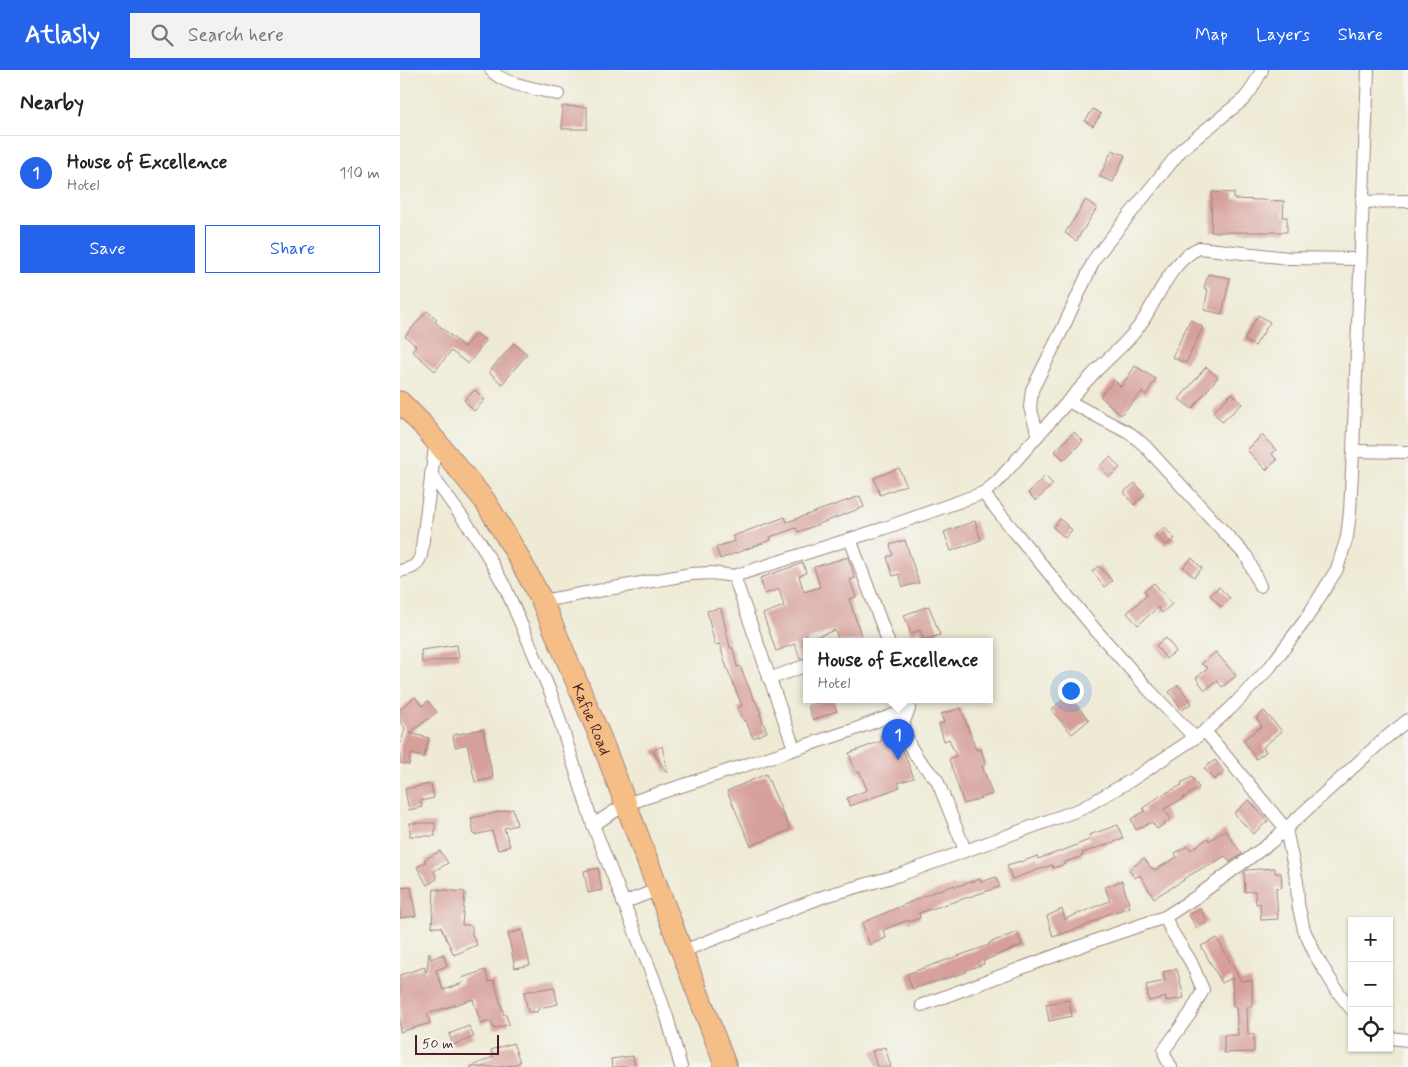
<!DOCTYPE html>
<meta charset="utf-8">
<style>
:root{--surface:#fff;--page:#f2f2f2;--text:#222;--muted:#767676;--line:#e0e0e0;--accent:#2563eb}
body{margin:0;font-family:Mynerve,sans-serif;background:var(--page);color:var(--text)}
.controls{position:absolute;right:15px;bottom:15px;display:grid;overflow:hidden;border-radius:0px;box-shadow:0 1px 4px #0004}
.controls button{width:45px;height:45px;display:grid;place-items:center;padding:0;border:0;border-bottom:1px solid var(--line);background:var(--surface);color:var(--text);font:25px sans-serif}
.scale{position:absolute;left:15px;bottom:12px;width:84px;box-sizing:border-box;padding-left:5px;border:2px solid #4a1f2b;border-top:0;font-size:14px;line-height:18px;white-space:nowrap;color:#4a1f2b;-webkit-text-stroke:4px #f6f6f2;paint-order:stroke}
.you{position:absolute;left:670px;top:620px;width:18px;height:18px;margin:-12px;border:4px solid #fff;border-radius:50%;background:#1a73e8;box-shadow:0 0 0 8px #1a73e833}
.badge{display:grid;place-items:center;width:32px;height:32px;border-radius:50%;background:var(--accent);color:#fff;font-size:16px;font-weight:700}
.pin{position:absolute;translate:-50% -41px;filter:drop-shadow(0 1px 2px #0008)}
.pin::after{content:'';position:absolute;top:26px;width:18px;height:15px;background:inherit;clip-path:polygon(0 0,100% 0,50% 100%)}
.popup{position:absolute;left:403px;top:568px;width:190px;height:65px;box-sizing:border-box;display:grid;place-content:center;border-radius:0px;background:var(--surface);filter:drop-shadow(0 1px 4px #0005);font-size:16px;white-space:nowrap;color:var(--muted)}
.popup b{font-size:19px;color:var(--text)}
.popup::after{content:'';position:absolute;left:50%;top:100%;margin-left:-10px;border:10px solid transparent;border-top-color:var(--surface)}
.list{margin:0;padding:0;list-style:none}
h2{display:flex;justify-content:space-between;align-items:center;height:65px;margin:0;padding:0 20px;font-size:21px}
h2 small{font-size:16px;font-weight:400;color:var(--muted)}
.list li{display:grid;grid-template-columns:32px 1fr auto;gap:15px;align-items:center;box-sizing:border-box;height:75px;padding:0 20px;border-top:1px solid var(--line)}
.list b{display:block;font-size:19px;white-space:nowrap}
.list p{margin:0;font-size:16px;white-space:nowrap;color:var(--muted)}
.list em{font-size:16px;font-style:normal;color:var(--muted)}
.actions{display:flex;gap:10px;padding:15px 20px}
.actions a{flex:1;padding:11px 0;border:1px solid var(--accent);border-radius:0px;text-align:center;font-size:18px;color:var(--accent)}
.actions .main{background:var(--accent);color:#fff}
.icon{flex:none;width:28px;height:28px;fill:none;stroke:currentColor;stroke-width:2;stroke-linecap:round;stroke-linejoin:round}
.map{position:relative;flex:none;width:1008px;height:997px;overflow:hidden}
header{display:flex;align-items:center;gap:30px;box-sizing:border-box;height:70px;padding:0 25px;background:var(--accent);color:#fff}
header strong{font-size:24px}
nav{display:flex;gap:28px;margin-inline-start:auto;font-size:18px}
.search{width:350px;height:45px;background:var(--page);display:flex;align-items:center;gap:12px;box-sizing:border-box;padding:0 18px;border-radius:0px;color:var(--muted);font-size:19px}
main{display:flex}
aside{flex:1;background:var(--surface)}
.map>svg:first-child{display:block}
.building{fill:#d69f9a}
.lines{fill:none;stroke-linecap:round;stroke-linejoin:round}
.minor-casing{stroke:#9c8480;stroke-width:14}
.trunk-casing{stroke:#9c8480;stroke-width:23}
.minor{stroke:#fff;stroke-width:12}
.trunk{stroke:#f6be87;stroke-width:21}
.labels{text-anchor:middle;stroke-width:5;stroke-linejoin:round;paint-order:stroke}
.street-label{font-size:16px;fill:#4a1f2b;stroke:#f6f6f2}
</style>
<header>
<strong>Atlasly</strong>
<div class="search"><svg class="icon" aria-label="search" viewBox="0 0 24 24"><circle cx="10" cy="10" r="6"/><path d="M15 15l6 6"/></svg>Search here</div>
<nav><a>Map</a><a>Layers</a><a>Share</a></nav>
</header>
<main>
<aside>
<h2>Nearby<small></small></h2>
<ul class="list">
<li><span class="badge">1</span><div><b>House of Excellence</b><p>Hotel</p></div><em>110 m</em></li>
</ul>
<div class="actions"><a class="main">Save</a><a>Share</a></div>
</aside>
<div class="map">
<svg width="1008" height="997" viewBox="0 0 1008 997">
<rect width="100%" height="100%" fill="#f6f6f2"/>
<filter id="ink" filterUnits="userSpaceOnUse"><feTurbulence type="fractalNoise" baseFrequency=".02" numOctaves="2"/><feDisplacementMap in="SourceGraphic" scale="10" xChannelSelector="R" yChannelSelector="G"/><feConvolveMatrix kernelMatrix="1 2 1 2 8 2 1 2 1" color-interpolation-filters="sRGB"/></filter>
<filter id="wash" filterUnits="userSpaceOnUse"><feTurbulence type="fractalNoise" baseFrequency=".0096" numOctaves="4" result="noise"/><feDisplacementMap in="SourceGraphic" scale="20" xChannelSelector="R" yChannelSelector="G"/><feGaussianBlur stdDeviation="1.12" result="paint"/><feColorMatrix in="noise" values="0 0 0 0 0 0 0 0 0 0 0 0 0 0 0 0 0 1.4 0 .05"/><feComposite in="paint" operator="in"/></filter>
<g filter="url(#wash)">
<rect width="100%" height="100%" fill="#eeead4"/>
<g id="blocks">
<g class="building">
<path d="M162,36L187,37V59H162Z"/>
<path d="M693,39L701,44L693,56L685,51Z"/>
<path d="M712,80L725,85L713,112L700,107Z"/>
<path d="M812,122L834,123V129L884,131L883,147H887V162H811Z"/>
<path d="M686,130L697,138L676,171L665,163Z"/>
<path d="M808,204L830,208L822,244L804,240L808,220L804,218Z"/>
<path d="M27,241L37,249L35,252L64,277L76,263L86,271L68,294L51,281L35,301L12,281L16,276L5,266Z"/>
<path d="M858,245L870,252L855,276L844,270Z"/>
<path d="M790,250L802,256V259L786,293L772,287Z"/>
<path d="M114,273L127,284L102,314L89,302Z"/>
<path d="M735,296L756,309L746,325L742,322L721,345L700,326L714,310L721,317Z"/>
<path d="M806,297L818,307L792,339L779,329Z"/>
<path d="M75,320L85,330L74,341L64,330Z"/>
<path d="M832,323L842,334L822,352L813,342Z"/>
<path d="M674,362L683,371L664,390L655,381Z"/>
<path d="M862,365L876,380L872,384L877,390L866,400L847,380Z"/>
<path d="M710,387L720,398L709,407L700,396Z"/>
<path d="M499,398L506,415L480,425L474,408Z"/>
<path d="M645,406L653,414L636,431L628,423Z"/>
<path d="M735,413L745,425L734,435L724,422Z"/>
<path d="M460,426L464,437L398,462L396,458L370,467L371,470L320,489L316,477L335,471L333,466L385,447L387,452Z"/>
<path d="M660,449L672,460L665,468L653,457Z"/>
<path d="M575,451L581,470L551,481L544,462Z"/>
<path d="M764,457L775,469L765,475L755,465Z"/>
<path d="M505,470L519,513L503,517L499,504L493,506L487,487L493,485L490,475Z"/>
<path d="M448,487L455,508L450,510L456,527L449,529L463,571H439L435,560L407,570V587L400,589L395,574L376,581L363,544L384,536L379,519L365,524L360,508L403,493L406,503L399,506L404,522L420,517L414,497Z"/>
<path d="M792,488L802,498L794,507L783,497Z"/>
<path d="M699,496L712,511L704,517L692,501Z"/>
<path d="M754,513L772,534L762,543L758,537L738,555L727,543L747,525L744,521Z"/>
<path d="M819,517L830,528L821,537L810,525Z"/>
<path d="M529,536L540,565L524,570L520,560L511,564L504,545Z"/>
<path d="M321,538L330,578H333L337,597L340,596L354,630H355L361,643L360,644L367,662L353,668L346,651H344L337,638L342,636L324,590L320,574L315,575L307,541Z"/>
<path d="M766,568L776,581L766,589L756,575Z"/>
<path d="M57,575L59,588L22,593L21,580Z"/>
<path d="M816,582L836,606L822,617L817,611L805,620L796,608L808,598L801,594Z"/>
<path d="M778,615L792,633L782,640L769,622Z"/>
<path d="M668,625L689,650L672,664L651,640Z"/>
<path d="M15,627L22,636L28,631L37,642L10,663L29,668L24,687L11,684L9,695L0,693V677L5,658L0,652V639Z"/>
<path d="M427,629H432L437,641L413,650L408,636Z"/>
<path d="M561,638L576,680L581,679L586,695L582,696L592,724L564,734L549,689L556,686L549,669L544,671L539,654L544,653L541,644Z"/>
<path d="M864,641L882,661L863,677L866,682L856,689L843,670L862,656L856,648Z"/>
<path d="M83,659L93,708L75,712L67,674L55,677L53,665Z"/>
<path d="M495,660L514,708L498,713L500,717L450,736L447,728L467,720L460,702L456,703L449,683L482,671L480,666Z"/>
<path d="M262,676L268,703H267L253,681Z"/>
<path d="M815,690L824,702L814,710L804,698Z"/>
<path d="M366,704L390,760L351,776L327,721Z"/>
<path d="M792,707L799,718L783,728V729L764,739L771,749L757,759L752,752L736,760L731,749L745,741L743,738L760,726L782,715L781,713Z"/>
<path d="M31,714L34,728L20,731L22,737L9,740L5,719Z"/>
<path d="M849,730L868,751L853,764L834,743Z"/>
<path d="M113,739L117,755L104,758L110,776L98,780L92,761L74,765L71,748Z"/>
<rect x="10" y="753" width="25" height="13"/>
<path d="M718,755L723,769L682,783L683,786L665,792L666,794L653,798L652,795L612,809L607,795L621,791V792L637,786L638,789L667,779L691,769L689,765Z"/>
<path d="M825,760L842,784L830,792L825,786L809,796L808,795L783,809L784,810L754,828L740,805L735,808L729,800L744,788L752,799L753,798L755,800L777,787L775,783L788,776L791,780L808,768L809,771Z"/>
<path d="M40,781L48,793L34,801L37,809L27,815L17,797L26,792L24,790Z"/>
<path d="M198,798L202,820L188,823L184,801Z"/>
<path d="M875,798V803H881L882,817L876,818L878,849L861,850L860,833L856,834L855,821L845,822L844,802L847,800Z"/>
<path d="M596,807L600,817L519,843L520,848L509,852L508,850L483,860L486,868L470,875L462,853L536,821L555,815V817L580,809L581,812Z"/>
<path d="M722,811L730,837L706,845L688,855L653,867L647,846L662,839L665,849L710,831L705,817Z"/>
<path d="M11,817L16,846L0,848V818Z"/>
<path d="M34,819L65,822L62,855H69L72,857V864L77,875L54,885L41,857H32Z"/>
<path d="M801,839L808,852L797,859L789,845Z"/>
<path d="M122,860L130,895L115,898L108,864Z"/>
<path d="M617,862L622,875L583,891L584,894L566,900L567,902L512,919L507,904L589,875V873Z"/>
<path d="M817,868L841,911L852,910V937H847L848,965L854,964V982L824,983V965H838L836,937H833L832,908L822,913L801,876Z"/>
<path d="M29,882L31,889L43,884L47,896L36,900L43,920L63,913L62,908L85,900L89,912L94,910L104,945H106L109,954L94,959L91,951L81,954L73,929L27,944L30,953L0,962V905L25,897V901H27Z"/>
<path d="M777,899L784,928L766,931V927L749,931L746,915L765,911L763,902Z"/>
<path d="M154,917L158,934L139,938L137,942H128L124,922Z"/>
<path d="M669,930L672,946L649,951L646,934Z"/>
<path d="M69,956L74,967L53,975L49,964Z"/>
<path d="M113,973L120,992L111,996V995L101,997H70L93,987L91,980Z"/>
<path d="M485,977L491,997H477L472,981Z"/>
<path d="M233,986L235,997H212L211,989Z"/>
</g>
</g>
</g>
<g filter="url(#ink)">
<use href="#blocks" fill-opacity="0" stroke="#9c8480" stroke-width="1"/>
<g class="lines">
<defs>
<g id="minor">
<path d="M91,0C103,15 139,19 158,24"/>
<path d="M962,132L1008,131"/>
<path d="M668,331L731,364L744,375L847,487L860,516"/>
<path d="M638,365L630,337L632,320L663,258L695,188L782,79L844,29L851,20L862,0"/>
<path d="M953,381L1008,382"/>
<path d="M31,404L80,472L106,519L152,626L193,755L226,734L450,661L509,639"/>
<path d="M583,423L693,557L749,620L795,668"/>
<path d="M450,469L488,571"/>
<path d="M0,501C12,498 17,497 21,485L36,370"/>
<path d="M334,506L394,678"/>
<path d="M142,531L291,504L312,503L334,506L485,458L583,423L596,413C629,376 661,338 695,302C711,285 732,269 744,249C759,225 772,190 799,178L888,188L960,189"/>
<path d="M369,609L407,595"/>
<path d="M507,629L509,639L504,651L505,662L510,676L518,689L537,710L565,780"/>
<path d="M805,661L886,759L897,812L898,834L904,860L917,888L938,922L952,940"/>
<path d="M193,755L253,907L267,947L281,997"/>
<path d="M223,833L259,819"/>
<path d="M765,847L771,860L791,892L803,920L790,944L764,980L765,986L771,997"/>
<path d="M283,881L425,826L499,805L681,739L730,711L805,661L831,638L870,597L906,549L937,499L947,467L950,442L953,381L968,0"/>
<path d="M522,935L697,870L765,847L796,827L870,773L983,670L1008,650"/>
<path d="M989,968L1008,970"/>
</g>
<g id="trunk">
<path id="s1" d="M0,332L21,353L85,431L114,479L142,531L201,669L326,997"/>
</g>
</defs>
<use href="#minor" class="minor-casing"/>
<use href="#trunk" class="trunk-casing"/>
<use href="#minor" class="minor"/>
<use href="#trunk" class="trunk"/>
</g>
</g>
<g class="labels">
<g class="street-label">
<text dy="6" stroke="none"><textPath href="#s1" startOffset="374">Kafue Road</textPath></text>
</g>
</g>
</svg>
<div class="controls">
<button>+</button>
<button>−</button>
<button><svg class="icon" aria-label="locate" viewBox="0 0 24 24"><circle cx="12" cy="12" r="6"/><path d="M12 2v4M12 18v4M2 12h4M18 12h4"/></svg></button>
</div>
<div class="scale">50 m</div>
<div class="you"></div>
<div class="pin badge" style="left:498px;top:690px">1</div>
<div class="popup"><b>House of Excellence</b>Hotel</div>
</div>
</main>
